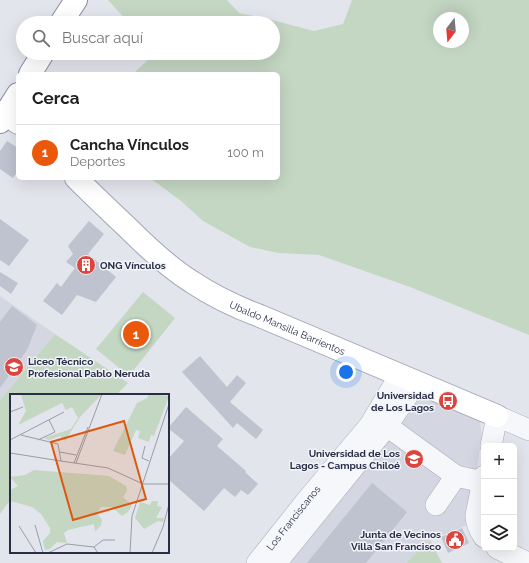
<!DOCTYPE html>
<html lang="es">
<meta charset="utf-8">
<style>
:root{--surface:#fff;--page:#f2f2f2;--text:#222;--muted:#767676;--line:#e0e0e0;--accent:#ea580c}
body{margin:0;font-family:Raleway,sans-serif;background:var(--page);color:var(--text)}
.controls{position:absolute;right:12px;bottom:12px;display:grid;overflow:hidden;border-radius:6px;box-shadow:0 4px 16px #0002}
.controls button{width:36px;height:36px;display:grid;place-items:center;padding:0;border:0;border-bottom:1px solid var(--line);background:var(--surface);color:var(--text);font:20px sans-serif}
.compass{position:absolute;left:433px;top:12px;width:36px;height:36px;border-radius:50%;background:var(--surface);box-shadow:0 4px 16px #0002;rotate:196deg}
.you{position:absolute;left:346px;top:372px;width:14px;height:14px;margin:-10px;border:3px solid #fff;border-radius:50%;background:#1a73e8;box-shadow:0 0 0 6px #1a73e833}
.badge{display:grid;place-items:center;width:26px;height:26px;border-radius:50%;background:var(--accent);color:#fff;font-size:13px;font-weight:700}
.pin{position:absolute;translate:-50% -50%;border:2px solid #fff;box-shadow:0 1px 4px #0006}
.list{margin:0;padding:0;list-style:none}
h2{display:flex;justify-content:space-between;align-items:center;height:52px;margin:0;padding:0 16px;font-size:17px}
h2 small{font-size:13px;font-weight:400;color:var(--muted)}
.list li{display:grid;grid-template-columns:26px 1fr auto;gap:12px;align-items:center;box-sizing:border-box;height:56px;padding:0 16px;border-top:1px solid var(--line)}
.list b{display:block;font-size:15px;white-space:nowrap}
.list p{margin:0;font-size:13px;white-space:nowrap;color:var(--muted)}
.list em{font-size:13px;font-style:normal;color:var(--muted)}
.icon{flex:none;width:22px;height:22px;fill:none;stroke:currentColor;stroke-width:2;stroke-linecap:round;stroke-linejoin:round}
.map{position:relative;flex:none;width:529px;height:563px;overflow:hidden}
.search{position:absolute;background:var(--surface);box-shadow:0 4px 16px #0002;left:16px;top:16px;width:264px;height:44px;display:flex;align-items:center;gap:10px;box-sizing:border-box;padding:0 14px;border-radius:22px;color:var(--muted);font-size:15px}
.panel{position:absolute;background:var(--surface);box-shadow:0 4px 16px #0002;left:16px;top:72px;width:264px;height:108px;border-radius:6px}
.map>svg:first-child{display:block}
.built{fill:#d4d7e1}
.green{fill:#c4d7c3;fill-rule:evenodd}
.building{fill:#bfc2cf}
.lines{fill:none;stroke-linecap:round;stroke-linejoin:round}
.minor-casing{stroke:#abaeba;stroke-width:22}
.major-casing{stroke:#a1a6b9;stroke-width:24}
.highway-casing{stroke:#898ea4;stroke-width:24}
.minor{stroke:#f6f7fa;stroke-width:21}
.major{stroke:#fff;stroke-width:22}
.highway{stroke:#fff;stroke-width:22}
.labels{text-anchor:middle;stroke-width:3;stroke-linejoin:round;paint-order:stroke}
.poi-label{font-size:10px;font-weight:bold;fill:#292e46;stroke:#f3f4f9;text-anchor:end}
.street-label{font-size:10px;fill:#292e46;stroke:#f3f4f9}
.inset-road{fill:none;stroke:#999caa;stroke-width:1}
.view{fill:#de570f;fill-opacity:0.15;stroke:#de570f;stroke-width:2}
.inset-edge{fill:none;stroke:#292e46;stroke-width:2}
</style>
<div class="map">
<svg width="529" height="563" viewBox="0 0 529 563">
<rect width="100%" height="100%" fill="#e3e5ec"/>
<g class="built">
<path d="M0,296L55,334L0,400Z"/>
<path d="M404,386L480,420L482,438L471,500L470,524L430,540L406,563H266Z"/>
</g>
<g class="green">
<path d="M108,0H227L239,13L272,20L314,31L343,24L352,0H529V335L410,287L319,255L278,253L250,247L203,221L181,201L150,178H278V74H133L153,55L151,53H273V23H129ZM439,18H463V42H439Z"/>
<path d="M143,292L175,318L129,376L96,349Z"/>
<path d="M55,334L128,383L116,395H11V499L0,514V400Z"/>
<path d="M430,540L442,563H406Z"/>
</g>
<g class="building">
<path d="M7,141L18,148V171L13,178L0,169V151Z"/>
<path d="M0,219L29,240L9,266L0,260Z"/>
<path d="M89,221L104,234L88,254L116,277L96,302L77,295L62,315L43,301L57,283L61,287L75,268L66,262L73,254L68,246Z"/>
<path d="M0,272L18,283L11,294L0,286Z"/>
<path d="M12,306L37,325L27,350L0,388V322Z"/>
<path d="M200,356L227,387L237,375L246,383L230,402L263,430L256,439L237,423L233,428L182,372Z"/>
<path d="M186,407L223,439L217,446L246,471L245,472L258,484L248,495L241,490L235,497L224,488L204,511L168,479V459L184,441L168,428Z"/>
<path d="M372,483L407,512L366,563H307Z"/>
<path d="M462,528L469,543L448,553L441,537Z"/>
</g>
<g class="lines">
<defs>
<g id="minor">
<path d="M387,426L456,476L483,482"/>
<path d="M491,446L497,416L529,430"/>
<path d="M484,476L476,515C476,524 479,530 484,537"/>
<path d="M436,505L456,476"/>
<path d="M497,548L528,563"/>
<path id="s1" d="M257,563L307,500L370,425L400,375"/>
<path d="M276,563L384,430L412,389L415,381"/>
</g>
<g id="major">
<path d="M6,114L18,123"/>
<path id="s2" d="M76,178C93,195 111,212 129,229C148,248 168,267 192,282C213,296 236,307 260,316L497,416"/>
</g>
<g id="highway">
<path d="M61,23L76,0"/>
<path d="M30,74L43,53"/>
<path d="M0,122L18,94"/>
</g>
</defs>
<use href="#minor" class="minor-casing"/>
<use href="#major" class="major-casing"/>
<use href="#highway" class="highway-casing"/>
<use href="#minor" class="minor"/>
<use href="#major" class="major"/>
<use href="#highway" class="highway"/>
</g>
<defs>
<symbol id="building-disc" viewBox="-11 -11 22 22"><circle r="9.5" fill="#db453e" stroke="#f3f4f9"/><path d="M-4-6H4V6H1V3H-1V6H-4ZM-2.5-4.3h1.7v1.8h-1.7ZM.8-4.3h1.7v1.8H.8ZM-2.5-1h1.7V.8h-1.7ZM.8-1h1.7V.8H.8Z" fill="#fff"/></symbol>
<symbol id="school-disc" viewBox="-11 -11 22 22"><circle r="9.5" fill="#db453e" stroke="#f3f4f9"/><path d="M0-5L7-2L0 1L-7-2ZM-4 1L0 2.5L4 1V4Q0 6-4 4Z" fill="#fff"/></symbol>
<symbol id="bus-disc" viewBox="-11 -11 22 22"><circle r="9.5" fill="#db453e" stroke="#f3f4f9"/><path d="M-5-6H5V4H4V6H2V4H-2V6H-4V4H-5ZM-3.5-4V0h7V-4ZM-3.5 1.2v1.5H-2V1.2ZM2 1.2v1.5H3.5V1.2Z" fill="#fff"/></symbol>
<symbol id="university-disc" viewBox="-11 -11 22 22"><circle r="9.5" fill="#db453e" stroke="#f3f4f9"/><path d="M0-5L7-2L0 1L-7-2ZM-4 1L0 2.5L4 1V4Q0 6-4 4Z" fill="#fff"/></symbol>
<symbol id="civic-disc" viewBox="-11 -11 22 22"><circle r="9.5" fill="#db453e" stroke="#f3f4f9"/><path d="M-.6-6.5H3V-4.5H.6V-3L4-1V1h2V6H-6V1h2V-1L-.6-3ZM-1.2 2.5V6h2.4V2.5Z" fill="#fff"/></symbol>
</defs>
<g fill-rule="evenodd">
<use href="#building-disc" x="75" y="254" width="22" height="22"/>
<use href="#school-disc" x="3" y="356" width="22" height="22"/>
<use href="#bus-disc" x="437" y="390" width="22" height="22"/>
<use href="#university-disc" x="403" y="448" width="22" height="22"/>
<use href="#civic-disc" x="444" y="529" width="22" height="22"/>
</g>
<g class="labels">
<g class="poi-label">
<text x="100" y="269" text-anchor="start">ONG Vínculos</text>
<text x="28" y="365" text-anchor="start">Liceo Técnico<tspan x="28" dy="12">Profesional Pablo Neruda</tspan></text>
<text x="434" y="399">Universidad<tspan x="434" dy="12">de Los Lagos</tspan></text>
<text x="400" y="457">Universidad de Los<tspan x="400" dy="12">Lagos - Campus Chiloé</tspan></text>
<text x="441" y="538">Junta de Vecinos<tspan x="441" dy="12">Villa San Francisco</tspan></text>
</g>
<g class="street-label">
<text dy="4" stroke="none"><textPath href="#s2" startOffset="262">Ubaldo Mansilla Barrientos</textPath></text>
<text dy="4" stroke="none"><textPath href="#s1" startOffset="58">Los Franciscanos</textPath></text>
</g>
</g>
<g transform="translate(10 394)">
<rect width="159" height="159" fill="#e3e5ec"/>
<path d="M11,0H92L70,23L55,47L50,42L39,46L34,44L61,35L68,24L62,13L56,16L52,9L8,31L16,17ZM139,0L159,2L144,42L141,41L139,48L128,44L130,37L126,36L115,61L103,57L127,9L137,4ZM24,76L99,82L116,92L117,97L113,103L122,111L118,118L112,122L102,113H91L87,119L92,126L91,131L85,138L84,130L58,136L54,139L57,149L47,148L40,155L35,156L33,147L40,139V134L31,120L22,113L0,107V96L8,92L0,83L15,81ZM142,107H148L147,112L152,113L146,124H154L153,128L148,127L134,135L125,124L130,108L140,111Z" fill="#c4d7c3"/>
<path class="inset-road" d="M0,18L13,13M0,46L54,18M28,46L45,38L39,26M135,52L132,64L139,67M50,58L66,61M0,59L51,67L48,50L11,41M51,67L98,74L131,89M64,69L78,33M66,69L92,0M131,90H159M25,131L33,159M9,132L26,159M84,153L93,146H105M38,159L57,150L84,153L88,159M120,159L122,122L159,10M142,159L153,133L159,110"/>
<path class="view" d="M114,27L136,105L63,126L41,48Z"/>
<rect width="159" height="159" class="inset-edge"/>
</g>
</svg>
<div class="controls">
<button>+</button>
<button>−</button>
<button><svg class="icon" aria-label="layers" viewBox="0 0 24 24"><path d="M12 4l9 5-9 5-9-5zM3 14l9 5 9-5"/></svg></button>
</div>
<svg class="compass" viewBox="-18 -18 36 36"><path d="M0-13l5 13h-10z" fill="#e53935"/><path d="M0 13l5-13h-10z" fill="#767676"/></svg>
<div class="you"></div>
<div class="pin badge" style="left:136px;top:334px">1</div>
<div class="search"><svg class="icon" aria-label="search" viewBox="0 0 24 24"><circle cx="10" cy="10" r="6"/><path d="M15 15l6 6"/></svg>Buscar aquí</div>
<section class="panel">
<h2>Cerca<small></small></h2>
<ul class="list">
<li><span class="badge">1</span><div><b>Cancha Vínculos</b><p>Deportes</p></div><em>100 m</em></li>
</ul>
</section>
</div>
